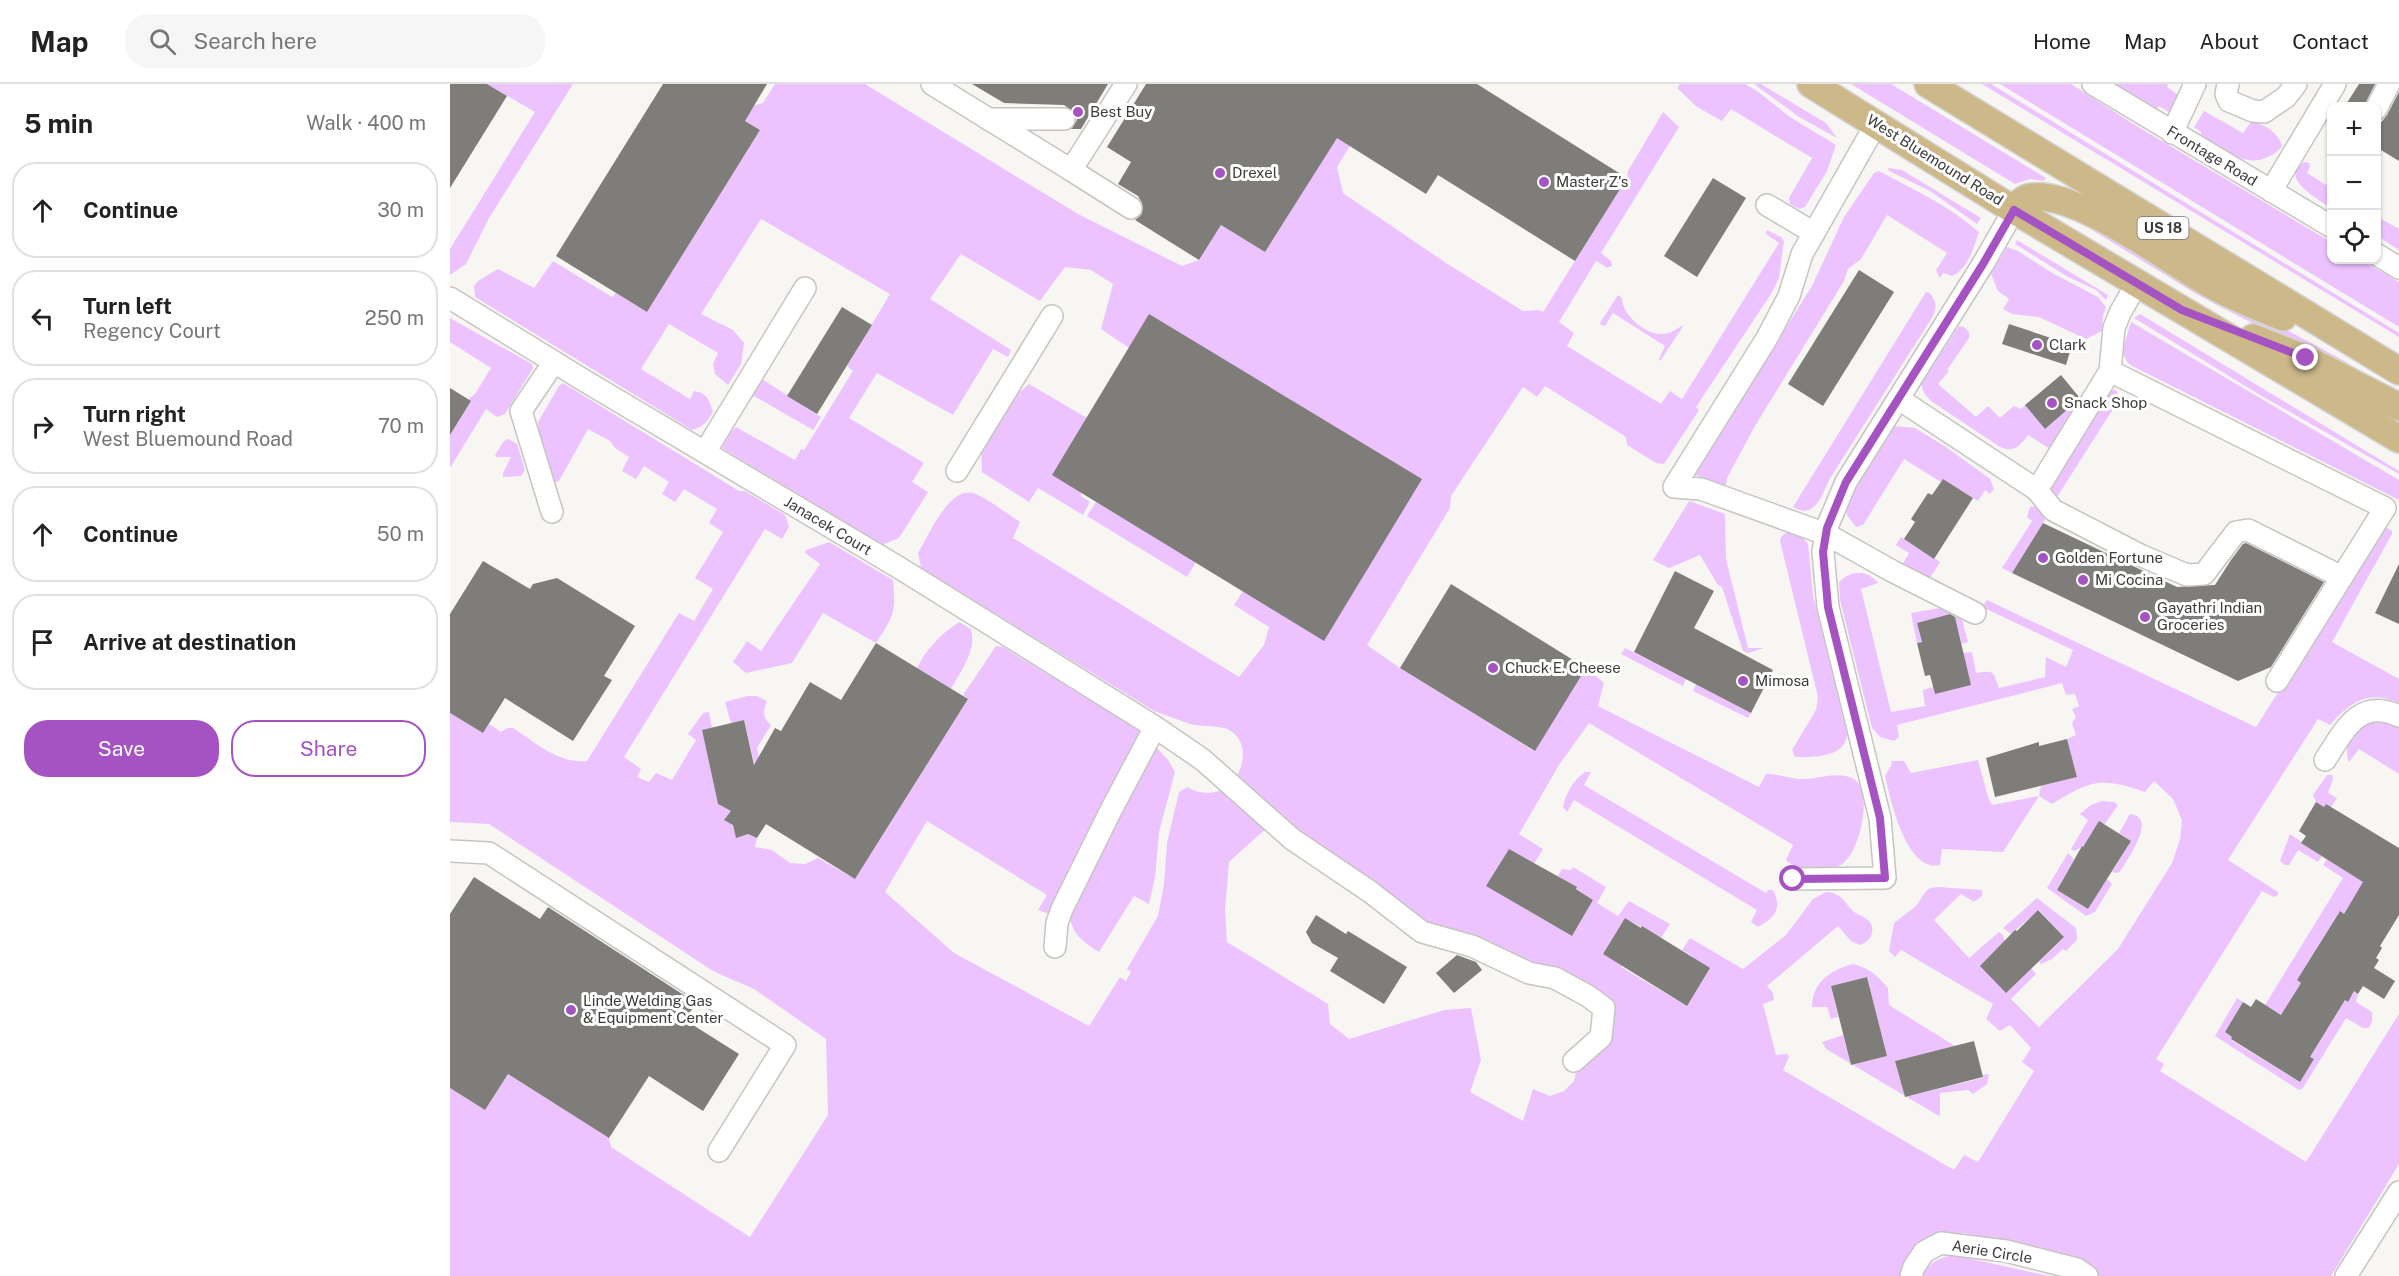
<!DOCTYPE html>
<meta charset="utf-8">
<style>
:root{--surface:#fff;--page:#f6f6f6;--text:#222;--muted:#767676;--line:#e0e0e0;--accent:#a553c3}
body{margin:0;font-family:"Public Sans",sans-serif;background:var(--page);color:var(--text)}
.controls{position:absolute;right:18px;top:18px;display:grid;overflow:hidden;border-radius:12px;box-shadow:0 2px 4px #0004}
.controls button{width:54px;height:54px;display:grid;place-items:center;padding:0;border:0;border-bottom:2px solid var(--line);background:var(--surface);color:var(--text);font:30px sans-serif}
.stop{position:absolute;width:18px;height:18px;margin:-14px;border:4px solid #a553c3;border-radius:50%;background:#fff}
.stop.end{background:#a553c3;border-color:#fff;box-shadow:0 2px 6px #0008}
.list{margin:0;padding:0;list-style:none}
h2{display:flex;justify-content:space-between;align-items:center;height:78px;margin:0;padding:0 24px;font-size:26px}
h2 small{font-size:20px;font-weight:400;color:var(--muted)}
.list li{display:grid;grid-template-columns:39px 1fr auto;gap:18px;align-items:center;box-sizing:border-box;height:96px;margin:0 12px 12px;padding:0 12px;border:2px solid var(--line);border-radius:24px}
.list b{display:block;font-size:22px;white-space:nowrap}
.list p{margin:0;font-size:20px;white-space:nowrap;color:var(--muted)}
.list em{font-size:20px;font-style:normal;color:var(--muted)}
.actions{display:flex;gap:12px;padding:18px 24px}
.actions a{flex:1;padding:14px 0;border:2px solid var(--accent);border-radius:24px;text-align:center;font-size:21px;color:var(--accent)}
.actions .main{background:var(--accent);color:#fff}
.icon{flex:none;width:33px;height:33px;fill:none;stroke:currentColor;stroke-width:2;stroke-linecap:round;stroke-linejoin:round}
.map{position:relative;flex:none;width:1949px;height:1192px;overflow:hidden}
header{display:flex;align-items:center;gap:36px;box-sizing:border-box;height:84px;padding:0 30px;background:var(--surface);border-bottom:2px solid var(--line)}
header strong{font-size:28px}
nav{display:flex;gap:33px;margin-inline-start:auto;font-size:21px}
.search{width:420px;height:54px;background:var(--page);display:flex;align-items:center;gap:15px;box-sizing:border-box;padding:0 21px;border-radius:24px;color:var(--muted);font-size:22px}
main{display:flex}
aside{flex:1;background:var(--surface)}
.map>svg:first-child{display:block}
.green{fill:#edc3ff}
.building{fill:#7e7d7a}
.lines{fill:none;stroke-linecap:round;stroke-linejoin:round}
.minor-casing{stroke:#c7c5c2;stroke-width:24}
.major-casing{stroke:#d4d4d4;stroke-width:30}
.minor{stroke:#fff;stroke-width:21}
.major{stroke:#cdb88a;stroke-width:27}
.route{stroke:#a553c3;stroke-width:8}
.poi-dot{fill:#a553c3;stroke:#fff;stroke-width:2}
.labels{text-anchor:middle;stroke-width:6;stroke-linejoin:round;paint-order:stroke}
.shield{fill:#fff;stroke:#777676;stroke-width:1.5}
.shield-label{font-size:14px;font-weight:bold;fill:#3d3c3b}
.poi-label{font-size:15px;fill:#3d3c3b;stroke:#fff;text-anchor:start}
.street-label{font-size:15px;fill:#3d3c3b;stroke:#fff}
</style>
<header>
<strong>Map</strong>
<div class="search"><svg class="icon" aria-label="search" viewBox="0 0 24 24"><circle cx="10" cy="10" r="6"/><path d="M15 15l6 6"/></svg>Search here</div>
<nav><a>Home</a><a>Map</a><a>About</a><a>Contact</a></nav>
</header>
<main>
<aside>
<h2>5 min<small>Walk · 400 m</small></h2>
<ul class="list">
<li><svg class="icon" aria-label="ahead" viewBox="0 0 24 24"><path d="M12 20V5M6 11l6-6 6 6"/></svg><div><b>Continue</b></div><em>30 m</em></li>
<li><svg class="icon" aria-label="left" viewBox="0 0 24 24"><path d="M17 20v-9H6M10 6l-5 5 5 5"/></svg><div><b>Turn left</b><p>Regency Court</p></div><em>250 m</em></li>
<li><svg class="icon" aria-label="right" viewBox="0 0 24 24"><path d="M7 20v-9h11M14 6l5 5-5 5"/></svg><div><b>Turn right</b><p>West Bluemound Road</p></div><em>70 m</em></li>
<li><svg class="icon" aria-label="ahead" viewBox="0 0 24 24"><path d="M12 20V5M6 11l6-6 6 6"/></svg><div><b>Continue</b></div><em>50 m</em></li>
<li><svg class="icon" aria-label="arrive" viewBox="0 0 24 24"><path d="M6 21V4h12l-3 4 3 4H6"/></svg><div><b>Arrive at destination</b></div></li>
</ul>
<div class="actions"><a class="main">Save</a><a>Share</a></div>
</aside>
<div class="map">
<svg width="1949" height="1192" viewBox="0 0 1949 1192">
<rect width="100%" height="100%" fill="#f7f6f3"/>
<g class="green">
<path d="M37,0H123L39,134L16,180L0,191V165L85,28Z"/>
<path d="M325,0H415L628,130L732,182L749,176L771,141L815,168L920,0H938L887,83L893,109L996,179L1073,227L1089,226L1093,228L1177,94L1178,87L1213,28L1229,43L1151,169L1161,177L1162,182L1157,184L1146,177L1109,238L1124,249L1117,262L1211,320L1220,307L1232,315L1329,159L1316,150L1317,146L1331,153L1334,157L1329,194L1321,210L1246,323L1249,326L1214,380L1206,379L1177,361L1176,353L1095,302L1087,313L1073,303L1001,412L1000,424L917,561L950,584L1084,667L1136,584L1154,599L1148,622L1309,703L1316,690C1327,689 1340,695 1352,695C1367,695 1388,687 1402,694C1425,705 1410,768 1392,780C1385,786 1374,783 1366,784C1356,786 1343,783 1336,776L1343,761L1139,639L1109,681L1069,750L1093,765L1084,780L1059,765L1037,802L1122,852L1143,816L1108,792L1112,785L1121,786L1123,783L1156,803L1147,819L1168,832L1179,817L1220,840L1211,854L1175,834L1153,870L1172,881L1171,883L1237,922L1242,872L1232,866L1240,854L1293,885L1336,851L1363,815L1376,808C1392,809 1394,818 1403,827C1408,831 1416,833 1420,838C1426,848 1420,858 1410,861L1401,857L1388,842L1317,902L1323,909L1324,916L1313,920L1326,971L1337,970L1339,973L1333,986L1504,1086L1514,1071L1528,1078L1584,987L1572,978L1581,964L1560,941L1550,947L1536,935L1543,920L1451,866L1445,873L1439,867L1444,839L1466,822L1476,807L1480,804L1488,803L1532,806V812L1524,818L1511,810L1484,836L1519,874L1549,848L1554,852L1553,854L1555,856L1552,861L1581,884L1586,890L1561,915L1589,943L1668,865L1722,779L1730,755L1732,736L1723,715L1704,697L1695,708C1650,693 1642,696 1602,720L1589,712L1553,768L1492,765L1490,781C1456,789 1440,714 1435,692L1442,680L1441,677H1454L1461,689L1528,676L1538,713L1542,721L1589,712L1591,702L1627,693L1617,655L1626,651L1622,639L1626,633L1622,625L1629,622L1625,610L1616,611L1612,599L1447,641L1449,653L1444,657L1430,653L1422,644L1390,516L1389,498C1401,486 1417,485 1428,499L1411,505L1441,628L1475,622L1473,606L1483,603L1485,610L1513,569L1522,568L1526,589C1545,586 1543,587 1549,604L1595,593L1596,573L1616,583L1623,566L1532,523L1537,516L1806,643L1934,442L1942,447V450L1882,558L1949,595V619C1919,605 1900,618 1880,641L1868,635L1778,776L1828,808V811L1824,813L1812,807L1706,975L1714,980L1710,987L1856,1078L1949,930V1080L1881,1192H1648L1638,1181L1616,1171L1513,1149C1485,1149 1453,1159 1451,1192H0V1004L35,1026L58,990L159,1054L161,1063L300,1153L378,1031L376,955L304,905L263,887L39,740L0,738V629L33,649L39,640L51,648L57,644H63C86,659 109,680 137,677L229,529L244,537L263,505L245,494L273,448L259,439L267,425L234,405L225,418L212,410L219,398L194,382L186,395L172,387L179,373L165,364L160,357L138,345L109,397L101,400L93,377L88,338L109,302L113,299L289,407H295L335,431L339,443L332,455L315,445L174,673L191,685L187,693L199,698L206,689L222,696L246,656L238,650L253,629L259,628L262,644L252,646L268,720L281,727L275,736L283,741L286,753L298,750L307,754L305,763L322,766L340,779L355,780L368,774L405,795L518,615L513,611L546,562L553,563L692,648L599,830L588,826L597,811L477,737L435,808L504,869L639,942L670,893L676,897L681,888L677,885L708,832L714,800L717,759L729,708L737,703C752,711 761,710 777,705L820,741L779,778L775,826L777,858L878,920L880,940L899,955L994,926L1021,924L1031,976L1020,1008L1073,1037L1083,1005L1100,1012L1114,1007L1124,997L1127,984L1158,944L1164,922L1142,906L971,838L863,763L786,694C795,678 798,655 777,645C766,641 751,643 740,640C728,636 716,631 704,627L471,484L468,469C479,451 500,399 526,410C541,417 556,429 570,438L563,454L789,593L814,561L819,543L784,521L793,507L971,395L700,231L679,264L651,245L663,200L641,186L615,183L590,217L511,170L480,215L561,266L558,273L543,265L503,331L427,289L399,334L474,379L462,398L478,408L449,454L432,461L272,364L281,348L286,343L345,376L351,365L354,366L403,287L397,282L440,210L311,135L251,230L283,246L294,259L291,280L278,301L265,290L263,280L268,269L219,240L191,285L240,315L244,307C257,309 259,315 263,328C257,338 253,343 242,346L25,213L24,202L28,197L48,185L84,204L103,177L162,213L166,209L197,228L310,46L294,36L305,21L313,19Z"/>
<path d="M1230,0H1295L1307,7L1340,33L1386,61L1377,87L1355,123L1349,125L1340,120L1339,114L1362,74L1281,25L1272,37L1247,23L1227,4Z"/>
<path d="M1304,0H1311L1376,39L1387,54L1349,33Z"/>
<path d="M1401,0H1441L1596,94L1594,97L1580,95L1565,100Z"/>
<path d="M1532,0H1541L1949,249V253Z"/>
<path d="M1550,0H1621L1685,41L1881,158L1882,176H1911L1949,198V243Z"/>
<path d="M1665,0H1718L1717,3L1731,13L1722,30L1709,22L1706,26Z"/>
<path d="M1754,27L1793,49L1801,38C1813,38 1831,51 1832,63C1803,91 1780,69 1751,53V48L1744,43Z"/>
<path d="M1854,78L1859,79L1860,83L1857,89L1881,104V124C1869,116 1827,93 1854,78Z"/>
<path d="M1438,84L1452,86L1531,134L1527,140L1480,107L1439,87Z"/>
<path d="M1429,87C1464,106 1498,121 1529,148C1524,162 1518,186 1502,192L1493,189L1490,194L1486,186L1497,169L1437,131L1411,175L1398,185L1394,197L1305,342L1277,394L1276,401L1256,396L1244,390L1362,202L1394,133L1424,89Z"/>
<path d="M1603,122L1889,274L1928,297L1925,303L1748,211Z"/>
<path d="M1926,132L1949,145V166L1927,152Z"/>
<path d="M1567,156L1658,211L1656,216L1646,206L1618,193L1565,160Z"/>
<path d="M1557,163L1568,167L1604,190L1648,213L1656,223L1653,232L1652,247L1636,255L1589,233L1562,230L1553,225L1559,215L1548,207L1541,190Z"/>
<path d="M1476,208L1480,209C1486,217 1487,223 1483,232L1379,396C1372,412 1364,436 1343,423Z"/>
<path d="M1168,211L1172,214C1172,231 1196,251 1212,250C1221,250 1227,244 1234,241L1210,277L1209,275L1215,262L1163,229L1155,242L1151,241L1150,239Z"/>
<path d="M1690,230L1949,387V390L1810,311L1684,234Z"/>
<path d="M0,234L82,280L83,284L55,330L47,333L36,325L0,384V351L21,317L18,315L25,310L41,284L0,258Z"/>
<path d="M1681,238L1949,396V416L1682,282L1677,278L1672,267Z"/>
<path d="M1509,242L1514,243L1519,248V254L1497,286L1499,287L1488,300L1526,333L1538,322L1550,334L1564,322L1571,325L1575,321L1595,345L1629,316L1632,319L1603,367L1578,351C1570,362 1564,369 1550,363L1481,317L1474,309L1471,300Z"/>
<path d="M309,293L371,333L363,346L304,312L297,320Z"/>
<path d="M579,300L637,334L631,412L640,418L633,431L588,404L579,418L532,388L531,366L562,315Z"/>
<path d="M1665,305L1670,314L1607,413L1599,408L1658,310Z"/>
<path d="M1445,342L1465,344L1496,363L1540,395L1544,405L1540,410L1535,406L1528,417L1493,395L1491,398L1454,375L1413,441L1406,443L1397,431L1396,421Z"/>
<path d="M59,355L67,360L75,386L71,392L53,393V389L61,373H47L45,371L54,357Z"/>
<path d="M1239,417L1275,430L1276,475L1298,564H1314L1298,569L1293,567L1272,503L1268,501L1250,471L1219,484L1203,476Z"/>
<path d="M646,418L746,478L737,493L637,432Z"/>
<path d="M1588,422L1599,429L1562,489L1552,484L1582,437L1577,433L1580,423Z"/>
<path d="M1339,446L1352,453L1358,460L1363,511L1397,650C1396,674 1363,673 1345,673L1342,666L1366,626L1368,613L1330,457L1331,453Z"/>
<path d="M1451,453L1490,478L1478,497L1451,483L1459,469L1446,461Z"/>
<path d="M379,458L443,496C446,527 444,533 426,559L373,529L342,579L296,589L283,578L297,557L311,567L370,480L355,469L356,466Z"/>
<path d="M1502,522L1510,528L1518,558L1512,560L1504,529L1467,539L1472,558L1467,559L1461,529Z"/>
<path d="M509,538L521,545C527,566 511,587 501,605L467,584C477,564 490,551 509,538Z"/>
<path d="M1175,564L1236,595L1233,602L1171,570Z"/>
<path d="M1246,600L1301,629L1298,634L1243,607Z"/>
<path d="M297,612H307L317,617C313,628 312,633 321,641L307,664L309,674L305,682L294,636L281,639L275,618Z"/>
<path d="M1925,635L1949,644V690L1909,665L1899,678L1898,676C1893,653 1905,643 1925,635Z"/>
<path d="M707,664L718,676L725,688L709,748L705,794L699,820L684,812L649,868C632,857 620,849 620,828L694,681Z"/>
<path d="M1135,688H1141L1134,701L1316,809L1318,806H1323C1333,825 1324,834 1308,843L1301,838L1307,826L1124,716L1117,728L1113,723C1116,709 1123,696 1135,688Z"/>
<path d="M1877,691H1882L1883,695L1878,709L1887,714L1881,723L1876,720L1874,723L1866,718L1863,711Z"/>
<path d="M1652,717L1664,718L1668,721C1656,739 1640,761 1624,767L1621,765L1638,736L1630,730L1641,721Z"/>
<path d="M1680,730C1709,733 1676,777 1670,788L1665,789L1662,788L1681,757L1669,749Z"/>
<path d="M1840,750L1872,772L1868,778L1848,766L1839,781H1835L1830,777Z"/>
<path d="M1618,769L1624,775L1607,806L1638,825L1657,795L1662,800L1645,828L1636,832L1597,804Z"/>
<path d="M1877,775L1920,802L1906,810L1894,830L1889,828L1847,896L1851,899L1838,920V935L1815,921L1893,794L1873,781Z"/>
<path d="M1587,814L1626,844L1627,856L1616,867L1613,865L1602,875L1591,880L1589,878L1614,853L1589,826L1561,850L1553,844Z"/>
<path d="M1403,880C1418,883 1429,893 1438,904L1439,921L1505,962L1445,977L1455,1013L1533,994L1532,991L1539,990L1537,1000L1523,1010L1518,1006L1490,1009V1031L1489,1032L1376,965L1372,958L1393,951L1401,981L1437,972L1417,893L1381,902L1388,933L1381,935L1377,923H1362C1362,898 1382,885 1403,880Z"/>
<path d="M1904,907L1908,910L1906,918L1922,928V937L1919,944H1913L1896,934L1853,1004L1849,1006L1765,952L1787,914L1793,918L1775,948L1782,953L1781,956L1850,998L1864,975L1860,973L1895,916L1898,917Z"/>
<path d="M1503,1171L1599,1192H1472C1479,1179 1488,1174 1503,1171Z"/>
</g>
<g class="building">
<path d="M0,0H37L57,12L0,104Z"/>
<path d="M213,0H317L295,37L310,46L197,228L106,172Z"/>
<path d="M522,0H658L631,45H621L627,36L625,29L614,21L554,19Z"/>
<path d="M696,0H1027L1177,94L1125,177L988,91L976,110L887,54L815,168L771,141L749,176L685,136L692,130V119L688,112L668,100L681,78L657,63Z"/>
<path d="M1909,0H1925L1914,22H1895Z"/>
<path d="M1949,8V77L1926,63V45L1937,31Z"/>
<path d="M1263,94L1296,114L1247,193L1214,172Z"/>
<path d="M1409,186L1444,208L1373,322L1338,300Z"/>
<path d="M392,223L422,241L367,330L337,312Z"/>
<path d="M699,230L972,395L874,557L602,391Z"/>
<path d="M1559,240L1622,261L1616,281L1552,260Z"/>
<path d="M1611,291L1629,313L1625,319L1595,345L1575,321Z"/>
<path d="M0,304L21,317L0,351Z"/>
<path d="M1493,395L1523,414L1484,475L1454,455L1465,438L1461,435L1478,409L1482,411Z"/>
<path d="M1593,439L1727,503L1765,501L1781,476L1793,460L1796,459L1874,498L1821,583L1788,597L1562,489Z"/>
<path d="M33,477L80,505L83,500L107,494L185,542L154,592L162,596L123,657L55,614L33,649L0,629V530Z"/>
<path d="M1949,480V540L1925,529Z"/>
<path d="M1225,487L1264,507L1244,544L1323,586L1301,629L1184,568Z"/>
<path d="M1001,500L1136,584L1085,667L950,584Z"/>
<path d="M1500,530L1505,533L1521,601L1485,610L1480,591L1475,592L1467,559L1472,558L1467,539Z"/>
<path d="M426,559L518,615L405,795L316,740L307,754L298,750L286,754L283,741L274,736L281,727L268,720L252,646L294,636L304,681L325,644L331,647L360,598L391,616Z"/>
<path d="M1617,655L1627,693L1545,713L1536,674L1589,658V662Z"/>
<path d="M1866,718L1874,723L1876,720L1949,764V831L1930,862L1932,864L1926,874L1929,876L1924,884L1945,897L1934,915L1913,902L1908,910L1904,907L1898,918L1895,916L1860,973L1864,975L1850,998L1781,955L1782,953L1775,948L1793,918L1801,923L1806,915L1831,931L1851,899L1847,896L1890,827L1894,830L1913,798L1851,759L1856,752L1849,747Z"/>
<path d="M1649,737L1681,757L1638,825L1607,806L1632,762L1633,763Z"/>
<path d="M1059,765L1127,803L1126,805L1143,816L1122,852L1036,802Z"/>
<path d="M24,793L90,835L98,823L246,919L235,936L289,970L253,1027L199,992L159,1054L58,990L35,1026L0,1004V830Z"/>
<path d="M1588,826L1614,853L1556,909L1530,882L1565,846L1567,847Z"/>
<path d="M866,831L896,850L898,847L957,883L934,920L880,887L888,874L862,859L856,848Z"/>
<path d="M1175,834L1191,844L1192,842L1260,884L1237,922L1153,870Z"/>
<path d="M1007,871L1026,878L1032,886L1004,909L986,889Z"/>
<path d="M1417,893L1437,972L1401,981L1381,902Z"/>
<path d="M1524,957L1533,993L1455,1013L1445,977Z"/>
</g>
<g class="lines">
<defs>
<g id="minor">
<path d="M482,0L621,86L676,0"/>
<path d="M1643,0L1882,143"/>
<path d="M1778,0L1776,10L1779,17L1803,27L1814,28L1836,13L1846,0"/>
<path d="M1926,25L1939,0"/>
<path d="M538,35H614"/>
<path d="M1426,40L1352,170L1339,212L1317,254L1224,403L1251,405L1376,450L1442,487L1525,529"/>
<path d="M1722,49L1745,0"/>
<path d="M621,86L681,124"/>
<path d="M1821,107L1885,0"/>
<path d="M1317,121L1364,149"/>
<path d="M1926,170L1949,184"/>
<path d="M1687,199L1670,229L1664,244L1660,287L1935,424L1827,597"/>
<path d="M0,214L135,297L448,483L705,643L753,676L842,755L919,807L972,848L1022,862L1079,889L1105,894L1138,912L1154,924L1151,953L1124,977"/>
<path d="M1449,315L1587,406L1660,287"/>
<path d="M255,368L355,204"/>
<path d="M507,387L602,232"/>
<path d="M1587,406L1603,426L1692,472L1737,491L1754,490L1786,448L1798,446L1892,493"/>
<path d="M102,428L71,327L104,278"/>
<path d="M1875,676C1894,647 1909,613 1949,632"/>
<path d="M0,767L39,769L335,961L269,1067"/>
<path d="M1343,795L1435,794L1430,734L1378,523L1373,468L1377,443L1396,398L1533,180L1564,126"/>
<path d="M605,863L607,839L612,825L661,726L705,643"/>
<path d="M1461,1192L1464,1183L1474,1168L1491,1159L1556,1167L1627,1185L1637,1192"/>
<path d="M1896,1192L1949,1108"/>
</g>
<g id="major">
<path d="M1361,0L1564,126L1949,355"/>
<path d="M1478,0L1949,287"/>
<path d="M1564,126C1569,120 1573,114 1582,113C1628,107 1719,177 1762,201C1784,214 1809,223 1833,233"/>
<path d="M1803,254L1856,275L1949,323"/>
</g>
</defs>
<use href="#minor" class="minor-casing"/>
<use href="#major" class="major-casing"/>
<use href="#minor" class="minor"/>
<use href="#major" class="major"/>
</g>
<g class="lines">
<path class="route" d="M1343,795L1435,794L1430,734L1378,523L1373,468L1377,444L1396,398L1533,180L1564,126L1732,226L1856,274"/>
</g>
<g class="poi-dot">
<circle cx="628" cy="28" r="6"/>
<circle cx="770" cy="89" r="6"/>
<circle cx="1094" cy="98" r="6"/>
<circle cx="1587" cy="261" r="6"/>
<circle cx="1602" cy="319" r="6"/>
<circle cx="1593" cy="474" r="6"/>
<circle cx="1633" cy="496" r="6"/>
<circle cx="1695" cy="533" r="6"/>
<circle cx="1043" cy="584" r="6"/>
<circle cx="1293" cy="597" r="6"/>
<circle cx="121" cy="926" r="6"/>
</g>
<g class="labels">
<rect class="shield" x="1687.5" y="133" width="51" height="22" rx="4.5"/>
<g class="shield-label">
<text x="1713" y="149">US 18</text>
</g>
<g class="poi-label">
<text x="640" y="33">Best Buy</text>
<text x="782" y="94">Drexel</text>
<text x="1106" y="103">Master Z's</text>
<text x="1599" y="266">Clark</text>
<text x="1614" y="324">Snack Shop</text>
<text x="1605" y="479">Golden Fortune</text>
<text x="1645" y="501">Mi Cocina</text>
<text x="1707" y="529">Gayathri Indian<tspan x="1707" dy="17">Groceries</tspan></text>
<text x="1055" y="589">Chuck E. Cheese</text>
<text x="1305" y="602">Mimosa</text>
<text x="133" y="922">Linde Welding Gas<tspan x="133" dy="17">&amp; Equipment Center</tspan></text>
</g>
<g class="street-label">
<text transform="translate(1762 72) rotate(31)" y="5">Frontage Road</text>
<text transform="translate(1485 76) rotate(32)" y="5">West Bluemound Road</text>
<text transform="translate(378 442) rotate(31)" y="5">Janacek Court</text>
<text transform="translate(1542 1168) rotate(9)" y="5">Aerie Circle</text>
</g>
</g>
</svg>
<div class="controls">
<button>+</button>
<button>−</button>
<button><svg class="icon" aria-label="locate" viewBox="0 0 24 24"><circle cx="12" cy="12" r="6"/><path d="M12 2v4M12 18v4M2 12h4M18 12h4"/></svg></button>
</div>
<div class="stop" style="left:1343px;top:795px"></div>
<div class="stop end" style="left:1856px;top:274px"></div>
</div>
</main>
